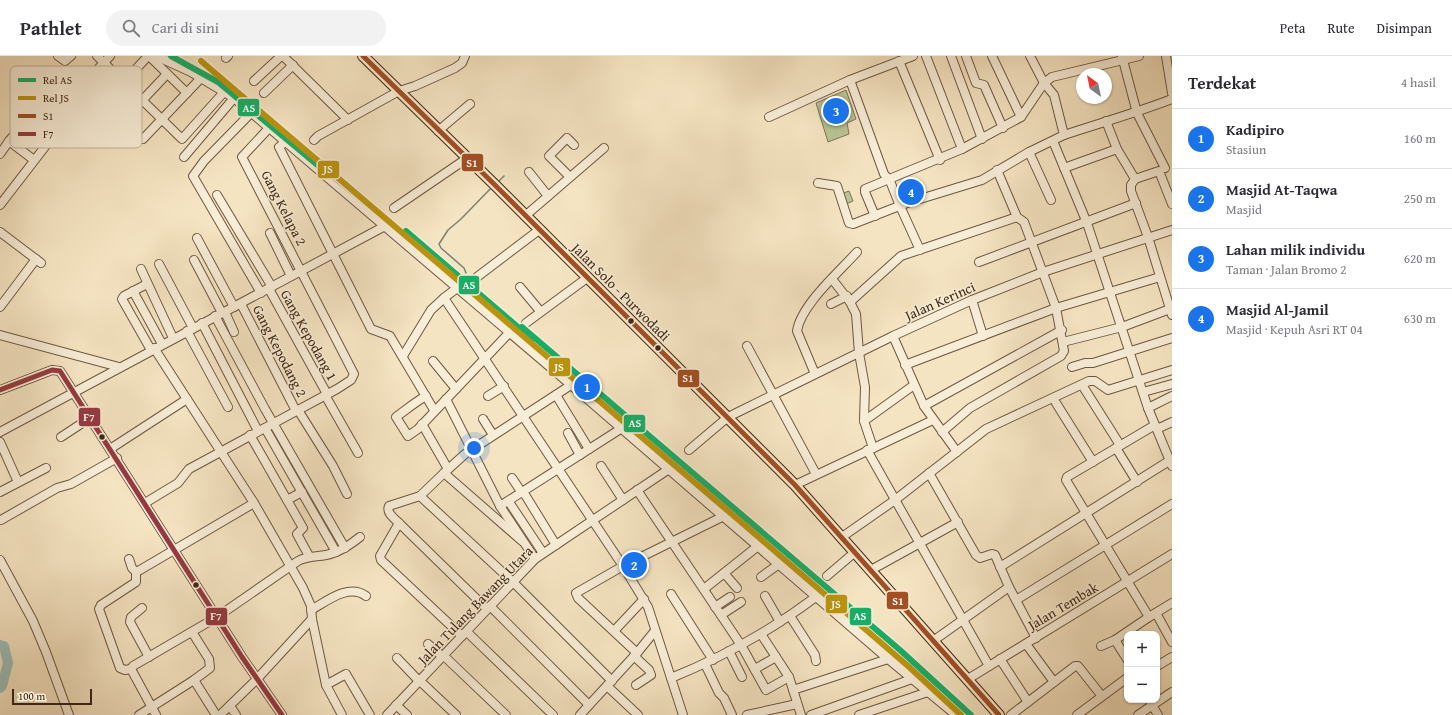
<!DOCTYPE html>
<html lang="id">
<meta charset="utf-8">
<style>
:root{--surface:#fff;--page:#f2f2f3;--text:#2b2b33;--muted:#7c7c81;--line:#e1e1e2;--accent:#1a73e8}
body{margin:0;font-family:"Gentium Book Plus",serif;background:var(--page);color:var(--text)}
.controls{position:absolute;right:12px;bottom:12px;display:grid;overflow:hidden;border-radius:8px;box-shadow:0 1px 3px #0004}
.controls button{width:36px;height:36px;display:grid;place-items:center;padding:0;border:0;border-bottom:1px solid var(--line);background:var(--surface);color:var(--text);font:20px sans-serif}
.compass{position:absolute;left:1076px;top:12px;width:36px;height:36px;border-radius:50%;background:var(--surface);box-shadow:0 1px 3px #0004;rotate:327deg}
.scale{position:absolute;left:12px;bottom:10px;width:80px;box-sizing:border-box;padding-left:4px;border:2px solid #412814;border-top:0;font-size:11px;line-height:14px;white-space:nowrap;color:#412814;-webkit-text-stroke:3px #f8edd7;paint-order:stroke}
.you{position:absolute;left:474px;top:392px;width:14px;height:14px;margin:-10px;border:3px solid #fff;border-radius:50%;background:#1a73e8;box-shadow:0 0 0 6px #1a73e833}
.badge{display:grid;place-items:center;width:26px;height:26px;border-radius:50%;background:var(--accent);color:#fff;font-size:13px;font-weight:700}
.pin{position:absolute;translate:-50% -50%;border:2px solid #fff;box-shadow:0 1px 4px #0006}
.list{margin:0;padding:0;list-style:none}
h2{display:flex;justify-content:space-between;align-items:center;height:52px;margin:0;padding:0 16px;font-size:17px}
h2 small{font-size:13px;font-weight:400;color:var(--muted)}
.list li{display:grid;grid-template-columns:26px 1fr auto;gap:12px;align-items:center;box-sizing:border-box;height:60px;padding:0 16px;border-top:1px solid var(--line)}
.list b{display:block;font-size:15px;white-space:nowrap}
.list p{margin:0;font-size:13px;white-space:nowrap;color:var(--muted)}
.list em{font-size:13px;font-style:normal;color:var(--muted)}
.icon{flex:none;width:22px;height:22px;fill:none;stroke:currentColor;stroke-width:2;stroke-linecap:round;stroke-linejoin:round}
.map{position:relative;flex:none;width:1172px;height:659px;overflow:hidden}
header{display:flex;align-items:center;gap:24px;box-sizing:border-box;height:56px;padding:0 20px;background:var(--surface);border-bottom:1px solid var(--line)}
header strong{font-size:19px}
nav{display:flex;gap:22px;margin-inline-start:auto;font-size:14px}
.search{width:280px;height:36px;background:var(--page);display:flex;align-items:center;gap:10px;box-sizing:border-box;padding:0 14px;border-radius:22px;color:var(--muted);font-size:15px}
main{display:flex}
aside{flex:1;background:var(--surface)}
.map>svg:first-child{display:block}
.green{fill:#bac595;stroke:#7e7654}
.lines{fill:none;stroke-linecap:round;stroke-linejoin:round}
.stream{stroke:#788276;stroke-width:1.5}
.river{stroke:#9dbeb8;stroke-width:10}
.minor-casing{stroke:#6e5740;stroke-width:10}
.major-casing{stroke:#412814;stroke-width:12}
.minor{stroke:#f8edd7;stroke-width:8}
.major{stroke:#f5e4c2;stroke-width:10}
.rail-casing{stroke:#412814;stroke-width:3}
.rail{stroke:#f8edd7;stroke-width:1.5;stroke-dasharray:4.5;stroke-linecap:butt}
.bus-1-casing{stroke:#f8edd7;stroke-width:8}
.bus-2-casing{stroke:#f8edd7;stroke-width:8}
.bus-1{stroke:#a14f23;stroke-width:5}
.bus-2{stroke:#96393f;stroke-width:5}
.rail-1-casing{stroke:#f8edd7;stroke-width:9}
.rail-2-casing{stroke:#f8edd7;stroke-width:9}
.rail-1{stroke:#19ad66;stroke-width:6}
.rail-2{stroke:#bb940f;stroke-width:6}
.bus-dot{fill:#412814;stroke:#f8edd7;stroke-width:1.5}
.labels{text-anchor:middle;stroke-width:3;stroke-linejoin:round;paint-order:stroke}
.street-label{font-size:14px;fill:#412814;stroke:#f8edd7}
.key{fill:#f8edd7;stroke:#c1b29c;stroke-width:1}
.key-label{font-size:11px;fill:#412814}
.line-badge{stroke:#f8edd7;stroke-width:1.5}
.badge-label{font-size:11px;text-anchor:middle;font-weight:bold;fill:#fff}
</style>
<header>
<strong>Pathlet</strong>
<div class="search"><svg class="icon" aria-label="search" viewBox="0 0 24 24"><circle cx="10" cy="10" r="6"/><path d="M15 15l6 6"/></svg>Cari di sini</div>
<nav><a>Peta</a><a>Rute</a><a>Disimpan</a></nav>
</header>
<main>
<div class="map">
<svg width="1172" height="659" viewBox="0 0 1172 659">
<rect width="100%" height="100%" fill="#f5e4c2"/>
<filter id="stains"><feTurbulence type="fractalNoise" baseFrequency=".005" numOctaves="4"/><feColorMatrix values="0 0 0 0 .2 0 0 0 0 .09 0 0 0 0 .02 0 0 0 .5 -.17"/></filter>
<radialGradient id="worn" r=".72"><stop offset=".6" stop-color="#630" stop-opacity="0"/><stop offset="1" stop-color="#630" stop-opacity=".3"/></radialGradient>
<g class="green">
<path d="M846,34L856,63L847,67L849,78L828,86L816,47Z"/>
<path d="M849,135L853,145L844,149L841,138Z"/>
</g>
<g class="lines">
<g class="stream">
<path d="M498,126L504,120"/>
<path d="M466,217L464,212L441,192L439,188L448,174L461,163L492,131"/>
</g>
<path class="river" d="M0,589L4,590L8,607L2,630L0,632"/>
<defs>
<g id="minor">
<path d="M58,0L65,5L71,0"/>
<path d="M97,0L182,83L224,36"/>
<path d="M149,0L187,37"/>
<path d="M156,0L191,16L234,42L571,329L888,603L956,659"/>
<path d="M283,0L348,64"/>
<path d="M951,0L982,83"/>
<path d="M966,0L976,27L984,29L1003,72"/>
<path d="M992,0L1021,61"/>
<path d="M1122,0L1123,4L1139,0"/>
<path d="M1166,0L1172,37"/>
<path d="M226,2L228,0"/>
<path d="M899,5L940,104"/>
<path d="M850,24L884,118L890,125L900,150L920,194"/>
<path d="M254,25L281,0"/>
<path d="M264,37L293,9"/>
<path d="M98,54L148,0"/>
<path d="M251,57L204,105L193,120L261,237"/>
<path d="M769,61L850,24L913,0"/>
<path d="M1106,65L1117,93L1135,123L1131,129V135L1148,181L1172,259"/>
<path d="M23,68L9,85L34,104"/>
<path d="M119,69L167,18"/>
<path d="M438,75L470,48"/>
<path d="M1064,79C1100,67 1136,57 1172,43"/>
<path d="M143,83L201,22"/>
<path d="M314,84L318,80L399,35L415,30L455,12L462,7L465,0"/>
<path d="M1053,85L1087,167L1148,352L1172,410"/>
<path d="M285,86L279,91L371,273L390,280L434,354"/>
<path d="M962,93L1021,61L1044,27L1052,21L1123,4L1137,57L1165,112"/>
<path d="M1029,96L1051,144"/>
<path d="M0,98L9,85"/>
<path d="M184,101L234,42"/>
<path d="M1064,112L1117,93"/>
<path d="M529,116L548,140"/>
<path d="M570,121L549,100L567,82L574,89"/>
<path d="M1135,123L1159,115L1172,148"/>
<path d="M818,127L837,130L849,167L853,168L907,147L982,124L1029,96L1064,79L1054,39L1044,27L1030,0"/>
<path d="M217,139L272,231"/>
<path d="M0,149L54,79L62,59L74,39L110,0"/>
<path d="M394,152L466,103"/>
<path d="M525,160L604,92"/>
<path d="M875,160L865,136V133L962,93L926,0"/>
<path d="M0,176L41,207"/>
<path d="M270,177L291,220"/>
<path d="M197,182L234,251"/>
<path d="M194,204L222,257"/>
<path d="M979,206L1136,147"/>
<path d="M159,208L193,272"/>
<path d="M141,213L173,282"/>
<path d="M477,221L539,174"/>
<path d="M832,223L850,246"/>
<path d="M147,228L124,240L122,243L151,294"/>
<path d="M520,231L540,255"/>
<path d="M457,232L444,242L623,510L576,537L578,542L637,597L580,659"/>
<path d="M269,233L327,338"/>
<path d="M133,235L162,288"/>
<path d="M972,244L983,280"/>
<path d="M241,248L296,355"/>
<path d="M831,248L847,240"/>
<path d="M0,251L36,203"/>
<path d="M225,256L234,276"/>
<path d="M215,260L265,353L345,492"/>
<path d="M202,267L258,375"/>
<path d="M526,267L587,222"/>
<path d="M187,275L228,351"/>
<path d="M0,279L119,311"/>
<path d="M893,280L924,350L957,396"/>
<path d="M1063,286L1122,271L1170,253"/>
<path d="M747,290L816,418"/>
<path d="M154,292L254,447L303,532L311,550L312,563L326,629L342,659"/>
<path d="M403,300L431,254L444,242"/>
<path d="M433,305L456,333"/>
<path d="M905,309L1056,252L1160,221"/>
<path d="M1072,311L1085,307H1093L1172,282"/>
<path d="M815,318L797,275C801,249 839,216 857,196"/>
<path d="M1084,332L1120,389"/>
<path d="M0,334L52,314L60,315L242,601L282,659"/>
<path d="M1143,336L1172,328"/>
<path d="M325,339L358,397"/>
<path d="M556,339L589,393"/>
<path d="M426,340C415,346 406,354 396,361L408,380L418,373L510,276"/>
<path d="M488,340L504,330"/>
<path d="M446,343L500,450L622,372"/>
<path d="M1056,347L1093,406"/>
<path d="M924,350L1062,274"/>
<path d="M1148,352L1172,340"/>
<path d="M298,354L333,410L347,438"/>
<path d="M483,363L493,379"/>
<path d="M864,365L914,329"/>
<path d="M422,368L448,413"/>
<path d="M1155,369L1067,421L1066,424L1149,561L1172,547"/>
<path d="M265,372L336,496"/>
<path d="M1157,373L1172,366"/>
<path d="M0,376L385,170"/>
<path d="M942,376L970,352L1061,300L1064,295L1056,252L1024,166L1017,161L997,114"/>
<path d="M568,377L580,399"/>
<path d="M250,379L303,472L297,478L309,500"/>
<path d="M61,381L90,362"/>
<path d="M0,386L18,426"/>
<path d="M873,392L864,365L865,331L859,297L856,258L850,246L901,200L1017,161"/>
<path d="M1116,392L1137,426"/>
<path d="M110,393L187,343"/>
<path d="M689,394L728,361L893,280L972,244L1043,216L1172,174"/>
<path d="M867,394L989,610"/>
<path d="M601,410L623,444"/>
<path d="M444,417L465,398L571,329"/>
<path d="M929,417L976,499L980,502L992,498L995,499L1009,531L1036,582"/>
<path d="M512,422L522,437"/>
<path d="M795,429L933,364"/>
<path d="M637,434L741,589L766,634L789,621"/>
<path d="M0,436L46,412"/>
<path d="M524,437L556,489"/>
<path d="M420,440L513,526L612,625"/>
<path d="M287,444L302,436"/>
<path d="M509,446L543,497"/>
<path d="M145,447L178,427L189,413L337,333L351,324L354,318L242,101L269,72"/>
<path d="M500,450L535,503"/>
<path d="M1,464L57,432L71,428L117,402"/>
<path d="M399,467L380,500L381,504L462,580"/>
<path d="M842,481L895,444L986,373L1089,325H1095L1108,334L1172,314"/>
<path d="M129,503L132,512L136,516L140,514L254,447"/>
<path d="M0,504L33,565L46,596L69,659"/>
<path d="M1000,511L1169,405"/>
<path d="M871,514L958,466"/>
<path d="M724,517L737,532"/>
<path d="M827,520L855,496"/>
<path d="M761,521L779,508"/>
<path d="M704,533L758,490"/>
<path d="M671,538L713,604"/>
<path d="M765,540L780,566"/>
<path d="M1016,544L1172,448"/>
<path d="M490,550L589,649"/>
<path d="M715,551L730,541"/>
<path d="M142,552L131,561L130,566L149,601"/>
<path d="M487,553L399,467C394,462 386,457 389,450L420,440L444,417L522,485"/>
<path d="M311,554C327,545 349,527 366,540"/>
<path d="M1156,557L1172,586"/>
<path d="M721,559L741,546"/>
<path d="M790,560L815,599L816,605"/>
<path d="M615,574L644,543"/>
<path d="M467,576L553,659"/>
<path d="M761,578L789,621L801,659"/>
<path d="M1115,584L1149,561"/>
<path d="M933,585L1009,531"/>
<path d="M428,588L443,601"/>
<path d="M1026,588L1054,626"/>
<path d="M1101,590L1115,584L1127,603"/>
<path d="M729,595L742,621"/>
<path d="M637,597L654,576"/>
<path d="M444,600L506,659"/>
<path d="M634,600L649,614L651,619L636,629"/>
<path d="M397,602L419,625"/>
<path d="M1000,603L1028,646"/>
<path d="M705,608L719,637L724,642L732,659"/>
<path d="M1157,610L1172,601"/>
<path d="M131,613L125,614L120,612L99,553L101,549L136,526V516"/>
<path d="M755,613L776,601"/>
<path d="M671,622C723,601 772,574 817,540"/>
<path d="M968,623L1172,498"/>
<path d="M194,624L216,659"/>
<path d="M420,625L456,659"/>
<path d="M326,629L346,618L370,659"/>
<path d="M607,630L638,659"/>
<path d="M793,634L888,603"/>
<path d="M1149,644L1158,659"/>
<path d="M396,649L407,659"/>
<path d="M230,650L236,659"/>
<path d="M139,659L194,624L210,612L209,603L192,576"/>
<path d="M156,659L131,613L133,610L217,561L298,505C307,500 315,501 326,499C338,497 350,489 360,481"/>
<path d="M220,659L257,623L312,563"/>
<path d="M387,659L535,503L669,413"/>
<path d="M683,659L648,551L623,510L724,460"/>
<path d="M747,659L797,648"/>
<path d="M811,659L912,623"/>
<path d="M859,659L928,636"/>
<path d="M1011,659L1075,610H1078L1101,639"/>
<path d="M1077,659L1127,622"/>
<path d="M1138,659L1172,636"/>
</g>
<path id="major" d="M363,0L496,130L795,429L999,659"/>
</defs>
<use href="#minor" class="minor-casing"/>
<use href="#major" class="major-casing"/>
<use href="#minor" class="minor"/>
<use href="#major" class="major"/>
<defs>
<g id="rail">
<path d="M321,112L456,223L732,460"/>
<path d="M734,457L789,504"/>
</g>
</defs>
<use href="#rail" class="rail-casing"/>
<use href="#rail" class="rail"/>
<defs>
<path id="bus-1" d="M363,0L496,130L795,429L999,659"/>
<path id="bus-2" d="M0,334L52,314L60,315L242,601L282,659"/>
</defs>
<use href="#bus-1" class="bus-1-casing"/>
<use href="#bus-2" class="bus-2-casing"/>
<use href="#bus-1" class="bus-1"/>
<use href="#bus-2" class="bus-2"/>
<defs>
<g id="rail-1">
<path d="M171,0L218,26L321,112"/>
<path d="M406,175L532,283"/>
<path d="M522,271L900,594L971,659"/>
</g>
<path id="rail-2" d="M201,5L741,466L908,610L961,659"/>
</defs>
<use href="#rail-1" class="rail-1-casing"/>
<use href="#rail-2" class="rail-2-casing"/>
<use href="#rail-1" class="rail-1"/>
<use href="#rail-2" class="rail-2"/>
</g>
<g class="bus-dot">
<circle cx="631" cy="265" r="3.5"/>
<circle cx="658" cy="292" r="3.5"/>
<circle cx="102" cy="381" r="3.5"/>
<circle cx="196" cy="529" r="3.5"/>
</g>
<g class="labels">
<g class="street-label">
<text transform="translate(284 152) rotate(63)" y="5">Gang Kelapa 2</text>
<text transform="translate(621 236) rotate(45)" y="5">Jalan Solo - Purwodadi</text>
<text transform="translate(940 245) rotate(-24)" y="5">Jalan Kerinci</text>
<text transform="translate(309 279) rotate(61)" y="5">Gang Kepodang 1</text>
<text transform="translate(280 295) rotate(63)" y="5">Gang Kepodang 2</text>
<text transform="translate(475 549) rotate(-46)" y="5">Jalan Tulang Bawang Utara</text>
<text transform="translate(1063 550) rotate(-31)" y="5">Jalan Tembak</text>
</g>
</g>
<rect x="10" y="10" width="132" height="82" rx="6" class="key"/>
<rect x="18" y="22" width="18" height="4" fill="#19ad66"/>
<rect x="18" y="40" width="18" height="4" fill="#bb940f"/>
<rect x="18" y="58" width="18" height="4" fill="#a14f23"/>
<rect x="18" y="76" width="18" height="4" fill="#96393f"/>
<g class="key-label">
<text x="43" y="28">Rel AS</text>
<text x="43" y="46">Rel JS</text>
<text x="43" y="64">S1</text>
<text x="43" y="82">F7</text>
</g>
<g class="line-badge">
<rect x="237" y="42" width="23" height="19" rx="4" fill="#19ad66"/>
<rect x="461" y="97" width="23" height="19" rx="4" fill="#a14f23"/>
<rect x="317" y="104" width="23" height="19" rx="4" fill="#bb940f"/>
<rect x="458" y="219" width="22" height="20" rx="4" fill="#19ad66"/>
<rect x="548" y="301" width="23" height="20" rx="4" fill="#bb940f"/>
<rect x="677" y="313" width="23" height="19" rx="4" fill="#a14f23"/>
<rect x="78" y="351" width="23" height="20" rx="4" fill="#96393f"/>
<rect x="623" y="358" width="23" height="19" rx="4" fill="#19ad66"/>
<rect x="886" y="535" width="23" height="19" rx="4" fill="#a14f23"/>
<rect x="825" y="538" width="23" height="20" rx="4" fill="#bb940f"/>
<rect x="849" y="551" width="23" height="19" rx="4" fill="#19ad66"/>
<rect x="205" y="551" width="23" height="19" rx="4" fill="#96393f"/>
</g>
<g class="badge-label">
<text x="249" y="56">AS</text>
<text x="472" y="111">S1</text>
<text x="328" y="117">JS</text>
<text x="469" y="233">AS</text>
<text x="559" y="315">JS</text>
<text x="688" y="326">S1</text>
<text x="89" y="365">F7</text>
<text x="635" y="371">AS</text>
<text x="898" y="549">S1</text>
<text x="836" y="552">JS</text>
<text x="860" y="564">AS</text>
<text x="216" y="564">F7</text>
</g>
<rect width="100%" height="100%" filter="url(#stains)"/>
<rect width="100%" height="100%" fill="url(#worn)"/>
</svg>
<div class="controls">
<button>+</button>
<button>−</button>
</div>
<svg class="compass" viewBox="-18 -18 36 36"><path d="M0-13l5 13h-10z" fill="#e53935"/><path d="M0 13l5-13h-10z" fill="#7c7c81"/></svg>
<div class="scale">100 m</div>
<div class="you"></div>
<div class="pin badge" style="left:587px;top:331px">1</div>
<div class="pin badge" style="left:634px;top:509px">2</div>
<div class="pin badge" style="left:836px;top:55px">3</div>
<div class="pin badge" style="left:911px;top:136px">4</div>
</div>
<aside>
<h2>Terdekat<small>4 hasil</small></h2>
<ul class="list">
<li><span class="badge">1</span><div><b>Kadipiro</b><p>Stasiun</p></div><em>160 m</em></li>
<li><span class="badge">2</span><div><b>Masjid At-Taqwa</b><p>Masjid</p></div><em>250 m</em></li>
<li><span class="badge">3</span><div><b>Lahan milik individu</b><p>Taman · Jalan Bromo 2</p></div><em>620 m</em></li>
<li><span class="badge">4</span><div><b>Masjid Al-Jamil</b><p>Masjid · Kepuh Asri RT 04</p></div><em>630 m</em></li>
</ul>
</aside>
</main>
